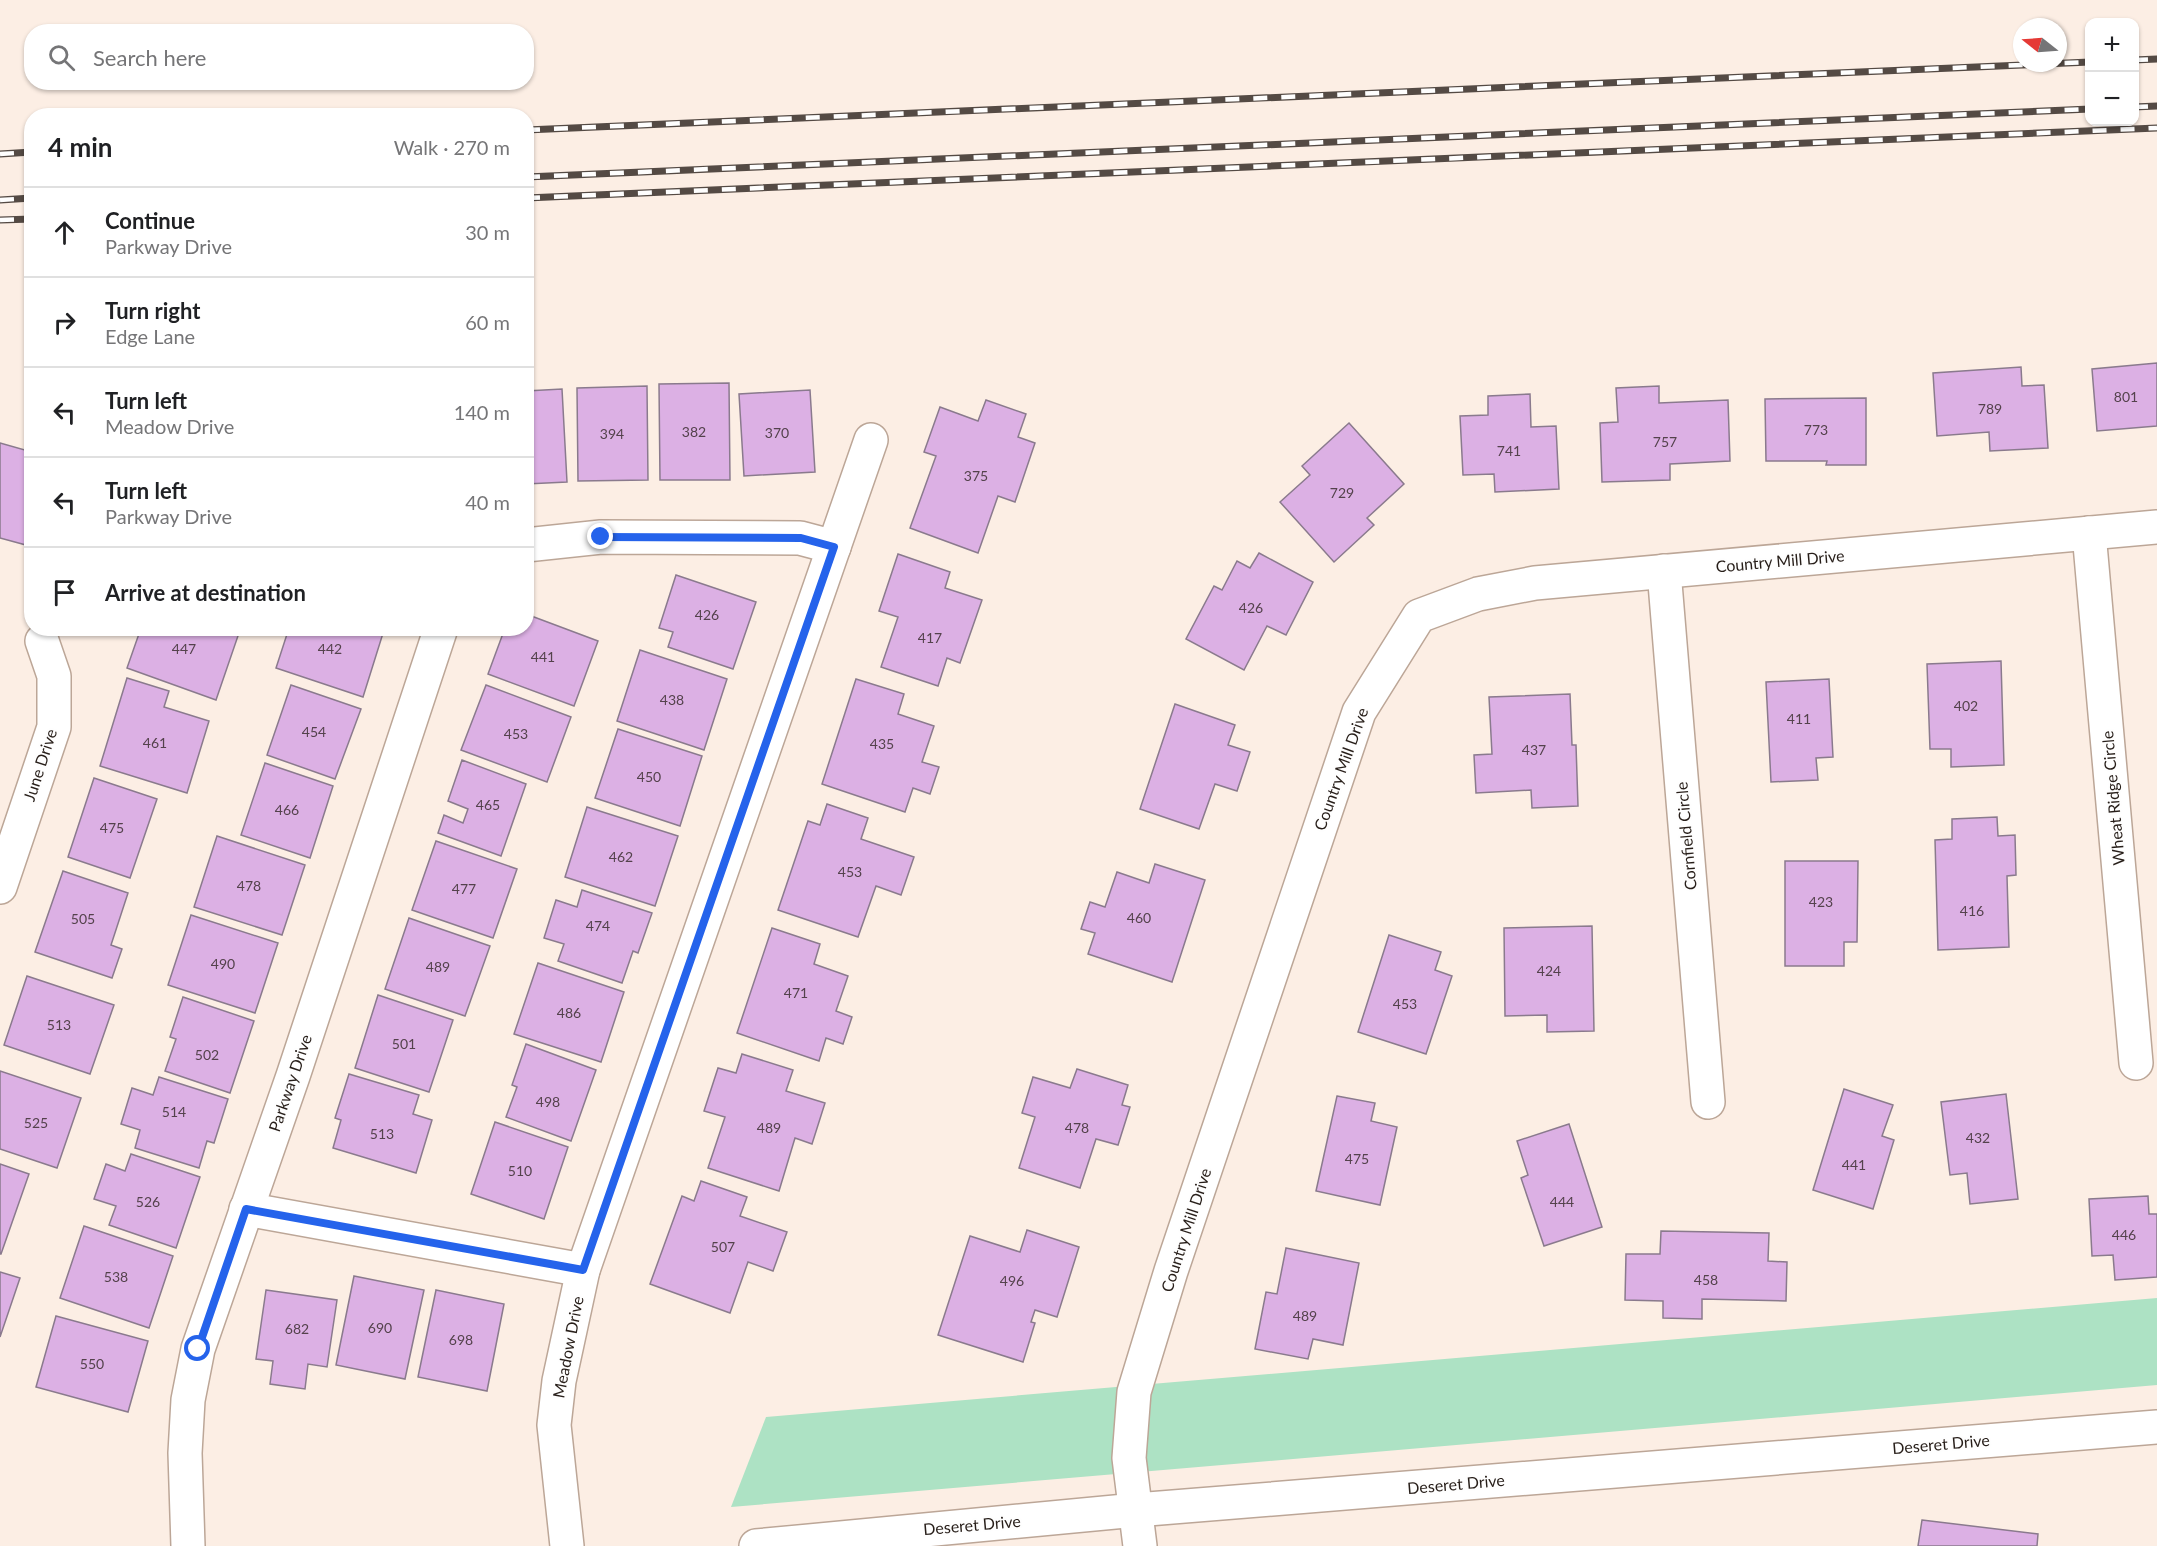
<!DOCTYPE html>
<meta charset="utf-8">
<style>
:root{--surface:#fff;--page:#f6f6f6;--text:#202124;--muted:#757577;--line:#e0e0e0}
body{margin:0;font-family:Lato,sans-serif;background:var(--page);color:var(--text)}
.controls{position:absolute;right:18px;top:18px;display:grid;overflow:hidden;border-radius:12px;box-shadow:0 2px 4px #0004}
.controls button{width:54px;height:54px;display:grid;place-items:center;padding:0;border:0;border-bottom:2px solid var(--line);background:var(--surface);color:var(--text);font:30px sans-serif}
.compass{position:absolute;left:2013px;top:18px;width:54px;height:54px;border-radius:50%;background:var(--surface);box-shadow:0 2px 4px #0004;rotate:287deg}
.stop{position:absolute;width:18px;height:18px;margin:-14px;border:4px solid #2563eb;border-radius:50%;background:#fff}
.stop.end{background:#2563eb;border-color:#fff;box-shadow:0 2px 6px #0008}
.list{margin:0;padding:0;list-style:none}
h2{display:flex;justify-content:space-between;align-items:center;height:78px;margin:0;padding:0 24px;font-size:26px}
h2 small{font-size:20px;font-weight:400;color:var(--muted)}
.list li{display:grid;grid-template-columns:39px 1fr auto;gap:18px;align-items:center;box-sizing:border-box;height:90px;padding:0 24px;border-top:2px solid var(--line)}
.list b{display:block;font-size:22px;white-space:nowrap}
.list p{margin:0;font-size:20px;white-space:nowrap;color:var(--muted)}
.list em{font-size:20px;font-style:normal;color:var(--muted)}
.icon{flex:none;width:33px;height:33px;fill:none;stroke:currentColor;stroke-width:2;stroke-linecap:round;stroke-linejoin:round}
.map{position:relative;flex:none;width:2157px;height:1546px;overflow:hidden}
.search{position:absolute;background:var(--surface);box-shadow:0 2px 4px #0004;left:24px;top:24px;width:510px;height:66px;display:flex;align-items:center;gap:15px;box-sizing:border-box;padding:0 21px;border-radius:24px;color:var(--muted);font-size:22px}
.panel{position:absolute;background:var(--surface);box-shadow:0 2px 4px #0004;left:24px;top:108px;width:510px;height:528px;border-radius:24px}
.map>svg:first-child{display:block}
.green{fill:#ade2c4}
.building{fill:#dcb0e4;stroke:#8a7a8d;stroke-width:1.5}
.lines{fill:none;stroke-linecap:round;stroke-linejoin:round}
.minor-casing{stroke:#bca697;stroke-width:36}
.minor{stroke:#fff;stroke-width:33}
.rail-casing{stroke:#544a44;stroke-width:7}
.rail{stroke:#fefefe;stroke-width:4.5;stroke-dasharray:14;stroke-linecap:butt}
.route{stroke:#2563eb;stroke-width:8}
.labels{text-anchor:middle;stroke-width:4.5;stroke-linejoin:round;paint-order:stroke}
.number-label{font-size:14px;fill:#54424c}
.street-label{font-size:16px;fill:#271e19;stroke:#fefefe}
</style>
<div class="map">
<svg width="2157" height="1546" viewBox="0 0 2157 1546">
<rect width="100%" height="100%" fill="#fceee4"/>
<path class="green" d="M2157,1298V1385L731,1507L766,1417Z"/>
<g class="building">
<path d="M2157,363V426L2097,431L2092,369Z"/>
<path d="M2021,367L2022,386L2044,385L2048,448L1990,451L1989,432L1937,436L1933,373Z"/>
<path d="M729,383L730,480H660L659,384Z"/>
<path d="M647,386L648,480L578,481L577,388Z"/>
<path d="M1659,386V403L1728,400L1730,461L1670,464V480L1602,482L1600,423L1618,422L1616,388Z"/>
<path d="M562,389L567,482L526,484V391Z"/>
<path d="M810,390L815,472L744,476L739,394Z"/>
<path d="M1530,394L1531,427L1556,426L1559,489L1495,492L1494,474L1463,475L1460,416L1488,415V396Z"/>
<path d="M1866,398V465H1826L1827,461H1766L1765,399Z"/>
<path d="M986,400L1026,414L1018,437L1035,443L1015,502L998,496L978,553L910,528L936,456L924,452L940,407L978,421Z"/>
<path d="M1349,423L1404,484L1367,518L1374,525L1334,562L1280,502L1310,475L1302,466Z"/>
<path d="M0,443L32,452V527L26,545L0,538Z"/>
<path d="M1259,553L1313,582L1286,635L1267,626L1244,670L1186,639L1214,586L1222,590L1237,561L1250,568Z"/>
<path d="M898,554L950,572L945,588L982,600L960,663L947,658L938,686L881,667L898,617L879,611Z"/>
<path d="M676,575L756,602L733,669L668,647L673,632L659,628Z"/>
<path d="M526,614L598,641L574,706L488,674L505,628H526Z"/>
<path d="M141,628H235L240,630L216,700L127,668Z"/>
<path d="M289,628H378L384,630L363,697L276,668Z"/>
<path d="M640,650L727,679L704,750L617,721Z"/>
<path d="M2001,661L2004,765L1951,767V749H1930L1927,664Z"/>
<path d="M127,678L169,691L164,707L209,721L187,793L100,766Z"/>
<path d="M856,679L904,694L898,714L934,726L922,762L939,767L930,794L913,788L905,812L822,784Z"/>
<path d="M1829,679L1833,757L1816,758L1818,780L1771,782L1766,682Z"/>
<path d="M291,685L361,709L335,779L267,755Z"/>
<path d="M486,685L571,717L547,782L461,750Z"/>
<path d="M1570,694L1572,745H1576L1578,806L1532,808L1531,790L1476,793L1474,755L1492,754L1489,697Z"/>
<path d="M1175,704L1235,725L1228,745L1250,752L1237,791L1215,784L1199,829L1140,809Z"/>
<path d="M618,729L702,756L680,826L595,798Z"/>
<path d="M462,760L526,784L501,856L438,833L444,815L463,823L468,809L448,801Z"/>
<path d="M265,763L333,786L310,858L241,835Z"/>
<path d="M94,778L157,799L130,878L68,857Z"/>
<path d="M827,804L868,818L861,839L914,857L901,895L876,886L858,937L778,910L808,821L820,825Z"/>
<path d="M587,807L678,836L655,906L565,877Z"/>
<path d="M1997,817L1998,836L2015,835L2016,875L2007,876L2009,947L1938,950L1935,840L1952,839V819Z"/>
<path d="M217,836L305,865L282,935L194,907Z"/>
<path d="M436,841L517,869L493,938L412,910Z"/>
<path d="M1785,861H1858L1857,942H1844V966H1785Z"/>
<path d="M1155,864L1205,880L1172,982L1088,954L1095,933L1081,929L1090,902L1105,907L1117,872L1149,883Z"/>
<path d="M63,871L128,893L111,945L122,949L112,978L35,952Z"/>
<path d="M582,890L652,913L638,953L633,951L622,983L558,961L564,944L544,938L556,900L577,907Z"/>
<path d="M191,915L278,943L255,1013L168,985Z"/>
<path d="M409,918L490,946L465,1016L385,989Z"/>
<path d="M1592,926L1594,1031L1547,1032V1015L1505,1016L1504,928Z"/>
<path d="M772,928L820,944L814,964L848,976L836,1011L852,1017L843,1044L826,1038L819,1061L737,1033Z"/>
<path d="M1389,935L1441,952L1435,970L1452,976L1426,1054L1358,1032Z"/>
<path d="M538,963L624,992L601,1062L514,1034Z"/>
<path d="M27,976L114,1005L90,1074L4,1045Z"/>
<path d="M378,995L453,1020L429,1092L355,1068Z"/>
<path d="M183,997L254,1021L230,1093L165,1071L176,1039L170,1037Z"/>
<path d="M526,1044L596,1070L571,1141L506,1117L517,1087L512,1085Z"/>
<path d="M742,1054L793,1070L786,1091L825,1103L812,1144L795,1138L779,1191L708,1168L725,1117L704,1111L718,1068L736,1073Z"/>
<path d="M1077,1069L1128,1085L1122,1105L1130,1107L1118,1145L1096,1139L1080,1188L1019,1168L1035,1117L1022,1113L1033,1077L1070,1088Z"/>
<path d="M0,1071L81,1098L57,1168L0,1149Z"/>
<path d="M349,1074L419,1095L413,1114L432,1120L416,1173L333,1148L341,1120L335,1118Z"/>
<path d="M159,1077L228,1099L214,1143L207,1141L199,1168L135,1148L140,1130L121,1124L132,1088L153,1095Z"/>
<path d="M1844,1089L1893,1105L1882,1136L1894,1140L1873,1209L1813,1190Z"/>
<path d="M2006,1094L2018,1199L1970,1204L1967,1173L1950,1175L1941,1102Z"/>
<path d="M1337,1096L1375,1103L1371,1121L1397,1127L1380,1205L1316,1191Z"/>
<path d="M495,1122L568,1147L544,1219L471,1194Z"/>
<path d="M1569,1124L1602,1227L1544,1246L1521,1178L1528,1175L1517,1141Z"/>
<path d="M131,1154L200,1177L176,1248L109,1225L116,1206L94,1199L106,1164L125,1171Z"/>
<path d="M0,1164L29,1174L1,1254H0Z"/>
<path d="M701,1181L747,1197L740,1216L787,1232L773,1271L748,1262L730,1313L650,1284L682,1196L694,1201Z"/>
<path d="M2148,1196L2149,1214H2157V1277L2115,1280L2113,1255L2092,1256L2089,1199Z"/>
<path d="M84,1226L173,1256L149,1328L60,1298Z"/>
<path d="M1027,1230L1079,1247L1057,1317L1035,1310L1031,1322L1035,1323L1023,1362L938,1335L970,1236L1020,1252Z"/>
<path d="M1661,1231L1769,1233L1768,1261L1787,1262L1786,1301L1702,1299V1319L1663,1318V1301L1625,1300L1626,1254H1660Z"/>
<path d="M1286,1248L1359,1263L1343,1345L1313,1339L1308,1359L1255,1349L1266,1292L1277,1294Z"/>
<path d="M0,1272L20,1278L0,1337Z"/>
<path d="M354,1276L424,1290L405,1379L336,1365Z"/>
<path d="M266,1290L337,1300L327,1367L308,1364L305,1389L270,1384L273,1361L256,1359Z"/>
<path d="M436,1290L504,1304L487,1391L418,1377Z"/>
<path d="M56,1316L148,1341L128,1412L36,1387Z"/>
<path d="M1922,1520L2038,1534L2037,1546H1918Z"/>
</g>
<g class="lines">
<defs>
<g id="minor">
<path d="M2089,533L2136,1063"/>
<path d="M526,545L601,537L800,538L834,547"/>
<path d="M1664,571L1708,1102"/>
<path d="M0,887L54,727V676L42,641"/>
<path d="M246,1209L583,1270"/>
<path d="M188,1546L185,1453L188,1400L198,1349L293,1076L441,628"/>
<path d="M567,1546L554,1425L559,1381L583,1270L871,440"/>
<path d="M756,1546L1136,1510L2157,1427"/>
<path d="M1140,1546L1129,1458L1134,1392L1171,1271L1359,712L1419,616L1478,594L1535,583L2157,527"/>
</g>
</defs>
<use href="#minor" class="minor-casing"/>
<use href="#minor" class="minor"/>
<defs>
<g id="rail">
<path d="M2134,60L2157,59"/>
<path d="M2134,107L2157,106"/>
<path d="M526,130L2090,62"/>
<path d="M0,154L32,152"/>
<path d="M526,177L2090,109"/>
<path d="M526,198L2157,128"/>
<path d="M0,200L32,198"/>
<path d="M0,220L32,219"/>
</g>
</defs>
<use href="#rail" class="rail-casing"/>
<use href="#rail" class="rail"/>
</g>
<g class="lines">
<path class="route" d="M198,1349L246,1209L583,1270L834,547L801,538L601,537"/>
</g>
<g class="labels">
<g class="number-label">
<text x="2126" y="402">801</text>
<text x="1990" y="414">789</text>
<text x="1816" y="435">773</text>
<text x="694" y="437">382</text>
<text x="777" y="438">370</text>
<text x="612" y="439">394</text>
<text x="1665" y="447">757</text>
<text x="1509" y="456">741</text>
<text x="976" y="481">375</text>
<text x="1342" y="498">729</text>
<text x="1251" y="613">426</text>
<text x="707" y="620">426</text>
<text x="930" y="643">417</text>
<text x="184" y="654">447</text>
<text x="330" y="654">442</text>
<text x="543" y="662">441</text>
<text x="672" y="705">438</text>
<text x="1966" y="711">402</text>
<text x="1799" y="724">411</text>
<text x="314" y="737">454</text>
<text x="516" y="739">453</text>
<text x="155" y="748">461</text>
<text x="882" y="749">435</text>
<text x="1534" y="755">437</text>
<text x="649" y="782">450</text>
<text x="488" y="810">465</text>
<text x="287" y="815">466</text>
<text x="112" y="833">475</text>
<text x="621" y="862">462</text>
<text x="850" y="877">453</text>
<text x="249" y="891">478</text>
<text x="464" y="894">477</text>
<text x="1821" y="907">423</text>
<text x="1972" y="916">416</text>
<text x="1139" y="923">460</text>
<text x="83" y="924">505</text>
<text x="598" y="931">474</text>
<text x="223" y="969">490</text>
<text x="438" y="972">489</text>
<text x="1549" y="976">424</text>
<text x="796" y="998">471</text>
<text x="1405" y="1009">453</text>
<text x="569" y="1018">486</text>
<text x="59" y="1030">513</text>
<text x="404" y="1049">501</text>
<text x="207" y="1060">502</text>
<text x="548" y="1107">498</text>
<text x="174" y="1117">514</text>
<text x="36" y="1128">525</text>
<text x="769" y="1133">489</text>
<text x="1077" y="1133">478</text>
<text x="382" y="1139">513</text>
<text x="1978" y="1143">432</text>
<text x="1357" y="1164">475</text>
<text x="1854" y="1170">441</text>
<text x="520" y="1176">510</text>
<text x="148" y="1207">526</text>
<text x="1562" y="1207">444</text>
<text x="2124" y="1240">446</text>
<text x="723" y="1252">507</text>
<text x="116" y="1282">538</text>
<text x="1706" y="1285">458</text>
<text x="1012" y="1286">496</text>
<text x="1305" y="1321">489</text>
<text x="380" y="1333">690</text>
<text x="297" y="1334">682</text>
<text x="461" y="1345">698</text>
<text x="92" y="1369">550</text>
</g>
<g class="street-label">
<text transform="translate(1780 561) rotate(-5)" y="6">Country Mill Drive</text>
<text transform="translate(40 765) rotate(-72)" y="6">June Drive</text>
<text transform="translate(1341 769) rotate(-70)" y="6">Country Mill Drive</text>
<text transform="translate(2113 798) rotate(-95)" y="6">Wheat Ridge Circle</text>
<text transform="translate(1686 836) rotate(-95)" y="6">Cornfield Circle</text>
<text transform="translate(290 1083) rotate(-71)" y="6">Parkway Drive</text>
<text transform="translate(1186 1230) rotate(-72)" y="6">Country Mill Drive</text>
<text transform="translate(568 1347) rotate(-79)" y="6">Meadow Drive</text>
<text transform="translate(1941 1444) rotate(-5)" y="6">Deseret Drive</text>
<text transform="translate(1456 1484) rotate(-5)" y="6">Deseret Drive</text>
<text transform="translate(972 1525) rotate(-5)" y="6">Deseret Drive</text>
</g>
</g>
</svg>
<div class="controls">
<button>+</button>
<button>−</button>
</div>
<svg class="compass" viewBox="-18 -18 36 36"><path d="M0-13l5 13h-10z" fill="#e53935"/><path d="M0 13l5-13h-10z" fill="#757577"/></svg>
<div class="stop" style="left:198px;top:1349px"></div>
<div class="stop end" style="left:601px;top:537px"></div>
<div class="search"><svg class="icon" aria-label="search" viewBox="0 0 24 24"><circle cx="10" cy="10" r="6"/><path d="M15 15l6 6"/></svg>Search here</div>
<section class="panel">
<h2>4 min<small>Walk · 270 m</small></h2>
<ul class="list">
<li><svg class="icon" aria-label="ahead" viewBox="0 0 24 24"><path d="M12 20V5M6 11l6-6 6 6"/></svg><div><b>Continue</b><p>Parkway Drive</p></div><em>30 m</em></li>
<li><svg class="icon" aria-label="right" viewBox="0 0 24 24"><path d="M7 20v-9h11M14 6l5 5-5 5"/></svg><div><b>Turn right</b><p>Edge Lane</p></div><em>60 m</em></li>
<li><svg class="icon" aria-label="left" viewBox="0 0 24 24"><path d="M17 20v-9H6M10 6l-5 5 5 5"/></svg><div><b>Turn left</b><p>Meadow Drive</p></div><em>140 m</em></li>
<li><svg class="icon" aria-label="left" viewBox="0 0 24 24"><path d="M17 20v-9H6M10 6l-5 5 5 5"/></svg><div><b>Turn left</b><p>Parkway Drive</p></div><em>40 m</em></li>
<li><svg class="icon" aria-label="arrive" viewBox="0 0 24 24"><path d="M6 21V4h12l-3 4 3 4H6"/></svg><div><b>Arrive at destination</b></div></li>
</ul>
</section>
</div>
